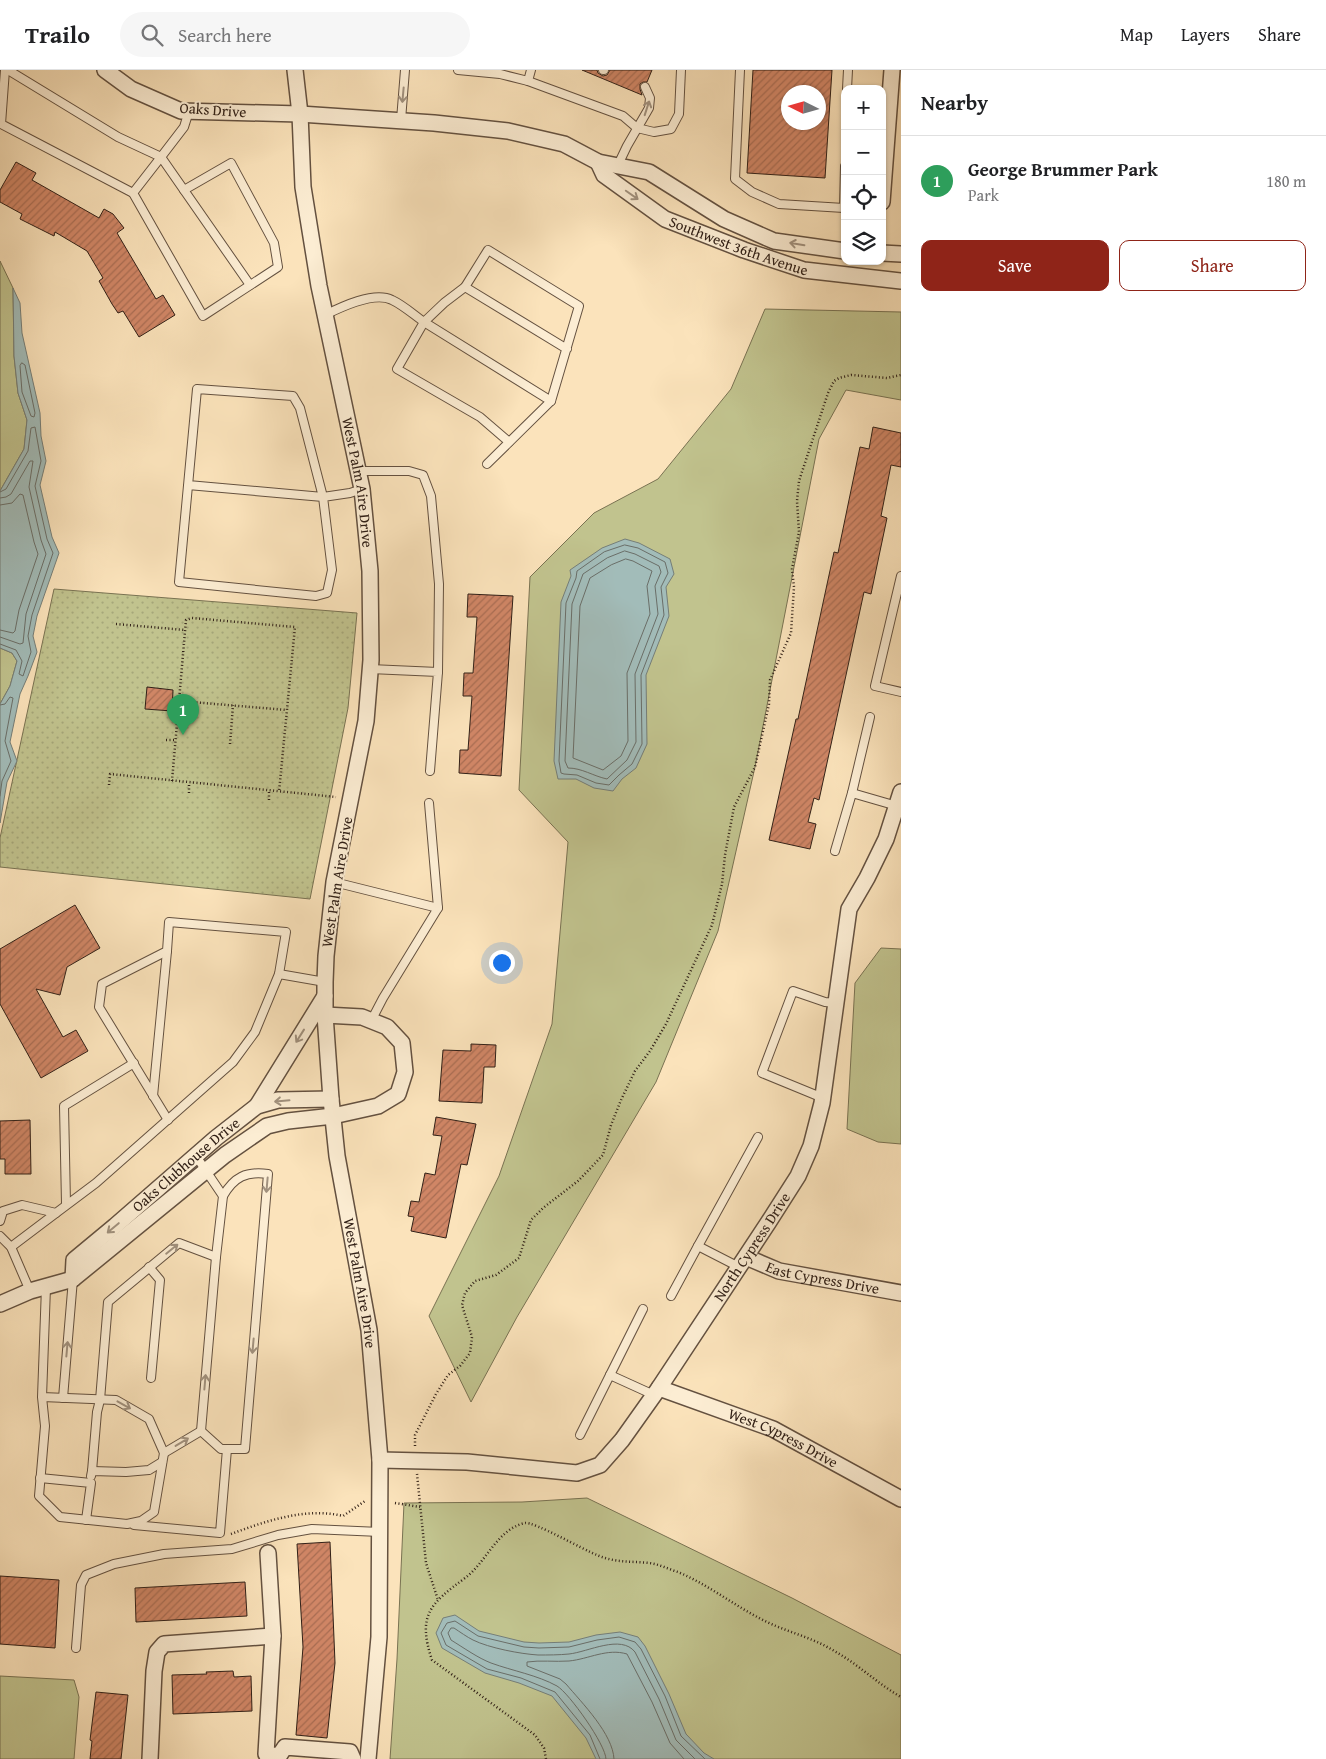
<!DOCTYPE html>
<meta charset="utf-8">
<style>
:root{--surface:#fff;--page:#f6f6f6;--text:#202124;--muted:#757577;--line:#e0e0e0;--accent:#8f2418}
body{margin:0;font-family:"Gentium Book Plus",serif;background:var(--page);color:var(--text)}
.controls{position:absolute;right:15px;top:15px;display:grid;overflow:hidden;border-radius:10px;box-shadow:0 1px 4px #0004}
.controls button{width:45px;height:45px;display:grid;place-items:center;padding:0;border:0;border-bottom:1px solid var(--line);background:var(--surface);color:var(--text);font:25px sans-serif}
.compass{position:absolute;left:781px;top:15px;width:45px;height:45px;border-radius:50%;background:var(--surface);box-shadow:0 1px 4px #0004;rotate:275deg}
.you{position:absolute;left:501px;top:892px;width:18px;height:18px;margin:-12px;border:4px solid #fff;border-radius:50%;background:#1a73e8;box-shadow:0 0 0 8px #1a73e833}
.badge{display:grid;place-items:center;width:32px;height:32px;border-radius:50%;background:var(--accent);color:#fff;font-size:16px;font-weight:700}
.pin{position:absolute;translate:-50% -41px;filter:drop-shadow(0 1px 2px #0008)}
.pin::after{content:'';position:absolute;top:26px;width:18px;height:15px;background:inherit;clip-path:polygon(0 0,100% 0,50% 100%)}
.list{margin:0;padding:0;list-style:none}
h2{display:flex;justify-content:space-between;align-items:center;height:65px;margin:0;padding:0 20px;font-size:21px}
h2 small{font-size:16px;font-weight:400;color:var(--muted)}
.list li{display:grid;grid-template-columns:32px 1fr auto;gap:15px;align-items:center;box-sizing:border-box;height:90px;padding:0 20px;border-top:1px solid var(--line)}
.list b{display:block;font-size:19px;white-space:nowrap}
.list p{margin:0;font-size:16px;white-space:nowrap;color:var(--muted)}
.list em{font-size:16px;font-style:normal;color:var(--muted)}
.actions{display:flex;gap:10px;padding:15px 20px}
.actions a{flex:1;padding:11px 0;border:1px solid var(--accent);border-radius:10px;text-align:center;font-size:18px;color:var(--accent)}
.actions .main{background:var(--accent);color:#fff}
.icon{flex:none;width:28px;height:28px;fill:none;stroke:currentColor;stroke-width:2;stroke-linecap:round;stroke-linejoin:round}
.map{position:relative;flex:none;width:901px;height:1689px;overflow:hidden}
header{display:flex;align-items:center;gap:30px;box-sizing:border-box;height:70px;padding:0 25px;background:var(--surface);border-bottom:1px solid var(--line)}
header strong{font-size:24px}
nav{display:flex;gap:28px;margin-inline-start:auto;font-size:18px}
.search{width:350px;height:45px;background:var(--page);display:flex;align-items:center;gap:12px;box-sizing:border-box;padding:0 18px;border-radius:28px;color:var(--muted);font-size:19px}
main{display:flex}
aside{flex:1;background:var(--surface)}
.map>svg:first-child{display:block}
.grass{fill:#c1c38e;stroke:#797252}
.park{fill:url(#park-dots);stroke:#797252}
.water{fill:#a2bcb9;stroke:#757e78}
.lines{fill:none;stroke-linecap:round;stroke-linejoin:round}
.shore{stroke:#6a6e68;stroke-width:1}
.building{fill:url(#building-hatch);stroke:#312017;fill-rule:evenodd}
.lane-casing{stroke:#645140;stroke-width:10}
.street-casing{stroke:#645140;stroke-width:18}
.path{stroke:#312017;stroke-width:2.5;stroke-dasharray:1 2.5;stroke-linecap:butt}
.lane{stroke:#fcedd3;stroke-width:8}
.street{stroke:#fcedd3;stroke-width:15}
.oneway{stroke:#a1917e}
.labels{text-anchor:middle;stroke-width:4;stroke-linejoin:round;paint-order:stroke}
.street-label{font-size:15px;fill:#312017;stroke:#fcedd3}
</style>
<header>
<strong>Trailo</strong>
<div class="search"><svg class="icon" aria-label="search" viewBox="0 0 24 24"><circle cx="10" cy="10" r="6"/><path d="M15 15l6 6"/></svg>Search here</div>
<nav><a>Map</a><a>Layers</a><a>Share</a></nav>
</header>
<main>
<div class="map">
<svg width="901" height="1689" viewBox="0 0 901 1689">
<defs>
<pattern id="park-dots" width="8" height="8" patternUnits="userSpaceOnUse" patternTransform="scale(1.25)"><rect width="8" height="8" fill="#c1c38e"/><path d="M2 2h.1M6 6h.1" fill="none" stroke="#a6a77a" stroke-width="1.8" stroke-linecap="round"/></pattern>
<pattern id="building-hatch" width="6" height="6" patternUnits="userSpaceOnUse" patternTransform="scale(1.25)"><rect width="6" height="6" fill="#d08666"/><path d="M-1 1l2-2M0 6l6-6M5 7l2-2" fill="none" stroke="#a96d53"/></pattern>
</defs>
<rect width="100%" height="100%" fill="#fbe3bb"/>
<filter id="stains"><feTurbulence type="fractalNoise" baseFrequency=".004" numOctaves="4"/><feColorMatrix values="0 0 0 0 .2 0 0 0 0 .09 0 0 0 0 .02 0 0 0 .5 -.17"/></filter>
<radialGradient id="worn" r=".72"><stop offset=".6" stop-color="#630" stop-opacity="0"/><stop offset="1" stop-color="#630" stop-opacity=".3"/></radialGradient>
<g class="grass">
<path d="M0,191L13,218L14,286L18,323L27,350L24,379L0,421Z"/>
<path d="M765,239L901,242V330L846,320L819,369L755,697L718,861L656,1012L517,1247L471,1332L429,1246L499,1106L552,954L568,772L519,720L530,507L594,443L658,409L731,319Z"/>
<path d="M0,578L12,583L17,591L10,616L0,634Z"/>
<path d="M881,878L901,879V1074L878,1072L847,1059L855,913Z"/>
<path d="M587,1428L792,1528L901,1585V1689H390L397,1589L404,1433L522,1432Z"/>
<path d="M0,1606L74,1610L79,1627L74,1689H0Z"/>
</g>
<path class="park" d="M54,519L357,543L348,638L310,829L0,797V768Z"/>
<g class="water">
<path d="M13,218L20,233L22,263L40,343L41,366L46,391L40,415L52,467L59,483L37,546L33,566L37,582L28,606L20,624L10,672L17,691L7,712L0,753V634L10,616L17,591L12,583L0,578V421L24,379L27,350L18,323L14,286Z"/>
<path d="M625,469L639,473L670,489L674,504L666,517L669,546L646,605L647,674L636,698L622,709L613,721L594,718L576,709H558L554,691L561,532L571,506L570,500L602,478Z"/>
<path d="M455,1545L479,1561L524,1572L539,1573L569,1572L596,1565L620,1562L638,1567L645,1576L669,1624L686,1664L704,1683L714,1689H596L586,1668L552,1626L519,1613L485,1603L442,1578L436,1563L443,1548Z"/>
</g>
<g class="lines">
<g class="shore">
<path d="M22,293L25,295L35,343L34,347L31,346L22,322L20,296Z"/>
<path d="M0,422L6,419L28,381L31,358L35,357L41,391L35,416L47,469L53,483L32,545L28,566L31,582L23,606L19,604L22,591L16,580L0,574"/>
<path d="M0,428L6,427L11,424L30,391H33L29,417L41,470L46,484L26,544L23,573L20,574L0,567"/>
<path d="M0,435L12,433L20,424L23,425L34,472L38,484L19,540L15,561L13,563L0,560"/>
<path d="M625,475L638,478L665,492L668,503L661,517L664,545L641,605L642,674L632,694L619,705L609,715L596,713L577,705L564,704L561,703L559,691L566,533L576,508L577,501L604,482Z"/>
<path d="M625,481L635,484L659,496L661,502L655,516L658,544L635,604L636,672L627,690L607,709C593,706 582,698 568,698L565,691L572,534L583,504L607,488Z"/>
<path d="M626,489L633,491L652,501L647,516L650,544L627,603L628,671L621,686L603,700L573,688L580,536L590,508L611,495Z"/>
<path d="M0,635L5,634L10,627L13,628L5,671L11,691L2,711L0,726"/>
<path d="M600,1689L590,1665L555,1622L521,1608L487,1599L446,1575L441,1563L447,1553L455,1551L478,1566L524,1577L539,1578L569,1577L597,1570L619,1567L635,1572L641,1579L665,1626L681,1666L705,1689"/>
<path d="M606,1689C606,1675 569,1623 557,1616C537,1605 513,1601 491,1593C478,1588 464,1578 451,1570L448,1563L451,1558H454C460,1562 467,1567 473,1570C489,1578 521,1584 538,1585C548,1585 559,1585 569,1584C588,1582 621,1564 635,1582L659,1629L676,1670L695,1689"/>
<path d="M614,1689C613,1664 582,1633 566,1614L560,1609L527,1596V1592C540,1590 555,1592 569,1591C589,1589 607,1578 627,1584L652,1632L670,1673L684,1689"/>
</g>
</g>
<g class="building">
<path d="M582,0H597L598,3L603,6L607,5L610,0H652L647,12H643L640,14V19L642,25Z"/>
<path d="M753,0H832L825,108L747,103ZM788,22H818V52H788Z"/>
<path d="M16,92L36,103L32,110L99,148L104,139L113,144L124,158L117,163L156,229L163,225L175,245L139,267L123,241L118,243L112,234L99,211L103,208L87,181L55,162L54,166L20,149L22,144L0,132V120Z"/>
<path d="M873,357L901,363V397L891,395L881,446L887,448L871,524L864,522L819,730L814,728L808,752L816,754L810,779L769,770L796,649H798L834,482L838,483L860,377L869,379Z"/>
<path d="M468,524L513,526L501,706L459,703L460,680H468L472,626H463L464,603H473L477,547H467Z"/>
<path d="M147,617L173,620L172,641L145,639Z"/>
<path d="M75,835L100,878L67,897L60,925L36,919L63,967L76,960L88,981L41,1008L0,934V879Z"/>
<path d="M471,974L496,975L495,997H484L482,1033L439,1031L443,980L471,981Z"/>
<path d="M436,1047L476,1054L467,1095L461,1094L446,1168L411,1161L414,1147L408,1146L411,1131L419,1132L425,1103L435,1105L442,1066L433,1065Z"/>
<path d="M30,1050L31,1104H5V1089H0V1051Z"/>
<path d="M330,1472L335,1593L327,1668L296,1665L303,1577L297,1474Z"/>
<path d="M0,1506L59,1510L55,1578L0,1574Z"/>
<path d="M245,1512L247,1546L136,1552L135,1518Z"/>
<path d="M233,1601L234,1607L251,1606L252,1641L173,1644L172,1605L207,1604L206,1602Z"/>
<path d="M96,1622L128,1625L121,1689H90L92,1671L90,1670Z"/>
</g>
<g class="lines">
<defs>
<g id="lane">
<path d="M5,0L1,54L133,123"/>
<path d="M8,0L118,67L161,87L133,123L203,246L278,197L274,173L231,93L184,120"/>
<path d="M458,0L500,4L528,11L623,46L637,58L654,62L671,59L679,44L681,0"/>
<path d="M603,0H604"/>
<path d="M740,0L735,109L752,122L779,134L844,138L845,96"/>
<path d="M528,11L531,0"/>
<path d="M847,19L848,0"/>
<path d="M189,41L184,57L161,87L250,215"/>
<path d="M401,50L405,0"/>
<path d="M617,97L627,76L649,38L650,28L645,17"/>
<path d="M465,217L444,233L424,252L551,331L487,394"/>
<path d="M325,245C341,237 374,221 392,230C403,235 414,245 424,252L397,299L480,347L509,372"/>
<path d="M551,331L579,236L488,180L465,217L567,279"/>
<path d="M358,401H409L423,405L431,426L439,514L438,602"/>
<path d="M188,415L323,427L300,338L293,326L197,319L179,512L316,526L327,523L332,500L323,427L350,423L362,419"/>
<path d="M901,506L875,616L901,622"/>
<path d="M370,599L438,602L430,701"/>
<path d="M852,723L870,647"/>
<path d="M835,781L852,723L897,736"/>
<path d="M334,812L438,838"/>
<path d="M371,951L383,928L438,838L429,733"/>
<path d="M153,1026L167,881"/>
<path d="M823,1028L762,1003L793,921L825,932L836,933"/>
<path d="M168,1050L99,937L102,914L167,881L169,852L286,862L279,904"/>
<path d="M66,1134L64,1036L134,993"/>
<path d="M0,1151L3,1141L22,1135L56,1143L96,1113L233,992L255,962L279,904L325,912"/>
<path d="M0,1166L11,1177L30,1221"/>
<path d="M698,1176L758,1067"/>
<path d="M11,1177L56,1143"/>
<path d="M149,1197L160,1210L151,1308"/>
<path d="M671,1226L698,1176L739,1197"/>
<path d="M610,1305L643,1239"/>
<path d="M42,1327L116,1330L149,1349L164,1383L154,1442L141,1451L127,1454L60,1447L39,1426L45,1356L42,1327L46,1217"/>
<path d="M63,1328L73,1209"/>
<path d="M201,1361L221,1379H245L268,1104C246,1101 234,1107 223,1126"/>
<path d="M201,1361L216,1187"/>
<path d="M580,1365L610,1305L654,1325"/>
<path d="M164,1383L201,1361"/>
<path d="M92,1401L97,1342L100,1330L108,1232L179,1173L216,1187L223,1126L196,1086"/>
<path d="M91,1406L92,1401L126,1402L149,1400L162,1392"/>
<path d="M40,1408L91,1413L86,1450"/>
<path d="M134,1455L220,1463L227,1379"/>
<path d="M76,1578L81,1515L86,1505L114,1494L164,1484L232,1479L278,1465L312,1459L380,1462"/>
</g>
<g id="street">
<path d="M105,0L131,19L181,41L300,44L434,53L508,61L564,74L598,92L649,102L724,149L774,171L845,181"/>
<path id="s1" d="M295,0L300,44L303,117L319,216L362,419L370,501L371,590L366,651L334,812L326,886L325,912V945L331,1029L337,1086L369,1260L380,1390L379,1567L368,1689"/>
<path id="s2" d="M598,92L604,105L665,149L744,180L804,200L901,211"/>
<path d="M882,132L892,0"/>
<path d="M882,183L901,184"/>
<path d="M257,1036L325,926"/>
<path id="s3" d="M746,1187L779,1201L901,1223"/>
<path id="s4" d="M73,1209L74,1190L115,1156L216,1068L257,1036L278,1030L331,1029"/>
<path d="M0,1234L30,1221L73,1209L225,1085L267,1056L288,1051L333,1046L378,1036L398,1024L405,1002L402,973L387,957L362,947L325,945"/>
<path id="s5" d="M659,1318L773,1359L901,1429"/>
<path id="s6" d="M380,1390L467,1392L577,1403L600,1395L622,1370L659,1318L768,1153L798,1106L811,1076L822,1033L849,839L867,808L886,769L901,722"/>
<path d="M268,1483L273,1566L266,1684L279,1686"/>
<path d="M279,1686L285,1677L350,1682L353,1689"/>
<path d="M150,1689L154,1601L157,1582L164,1574L273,1566"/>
</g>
</defs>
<use href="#lane" class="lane-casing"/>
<use href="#street" class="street-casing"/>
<g class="path">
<path d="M116,554L185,560"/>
<path d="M179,631L287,640"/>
<path d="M166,670H176"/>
<path d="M230,674L233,635"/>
<path d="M172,711L186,550L192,548L295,557L279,722"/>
<path d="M109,715L110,704L336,727"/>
<path d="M189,723V713"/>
<path d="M269,730V721"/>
<path d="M415,1376V1365L436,1324L448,1305L460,1296L470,1283L472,1267L462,1235L465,1223L475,1211L496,1205L519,1188L531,1150L543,1138L578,1111L603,1085L611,1055L621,1030L635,1001L650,981L666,954L712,855L722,814L725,785L734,737L755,697L769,634L770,610L791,563L794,517L792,499L799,462L797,431L799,411L828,323L834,311L839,308L851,305L887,308L901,305"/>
<path d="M417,1404L426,1493L438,1530"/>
<path d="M395,1433L420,1437"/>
<path d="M231,1464C266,1451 306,1437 343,1446L365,1431"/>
<path d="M546,1689L544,1678L535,1665L432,1590C417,1545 430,1534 465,1508C486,1493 497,1459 525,1453C533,1451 584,1480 597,1485C615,1493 631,1491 649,1493C659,1494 668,1499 678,1502C709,1515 736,1537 767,1552C790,1563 814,1568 836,1582C859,1595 878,1614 901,1627"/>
</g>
<use href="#lane" class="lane"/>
<use href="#street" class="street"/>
</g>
<defs><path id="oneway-shaft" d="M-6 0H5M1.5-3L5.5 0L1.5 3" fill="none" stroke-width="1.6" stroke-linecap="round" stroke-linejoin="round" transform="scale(1.25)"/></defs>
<g class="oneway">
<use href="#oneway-shaft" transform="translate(403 25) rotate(95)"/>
<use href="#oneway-shaft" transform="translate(647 38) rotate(-72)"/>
<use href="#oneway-shaft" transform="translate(632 125) rotate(35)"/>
<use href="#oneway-shaft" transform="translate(797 174) rotate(-171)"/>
<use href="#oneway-shaft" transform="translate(300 966) rotate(122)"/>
<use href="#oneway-shaft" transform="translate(282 1031) rotate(175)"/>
<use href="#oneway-shaft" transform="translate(267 1115) rotate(95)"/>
<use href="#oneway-shaft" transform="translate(113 1158) rotate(140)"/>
<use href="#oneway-shaft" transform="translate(172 1179) rotate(-39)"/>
<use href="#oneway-shaft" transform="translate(253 1276) rotate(95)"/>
<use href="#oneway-shaft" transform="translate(67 1279) rotate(-85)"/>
<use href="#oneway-shaft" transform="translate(205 1312) rotate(-85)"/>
<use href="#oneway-shaft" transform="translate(124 1335) rotate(29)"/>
<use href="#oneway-shaft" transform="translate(182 1372) rotate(-31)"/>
</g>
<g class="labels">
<g class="street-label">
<text transform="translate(213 40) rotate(4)" y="5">Oaks Drive</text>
<text dy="5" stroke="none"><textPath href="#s2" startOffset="168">Southwest 36th Avenue</textPath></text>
<text dy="5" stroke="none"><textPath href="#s1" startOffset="418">West Palm Aire Drive</textPath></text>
<text transform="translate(337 812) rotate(-81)" y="5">West Palm Aire Drive</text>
<text dy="5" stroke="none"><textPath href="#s4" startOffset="166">Oaks Clubhouse Drive</textPath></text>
<text dy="5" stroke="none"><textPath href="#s6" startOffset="488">North Cypress Drive</textPath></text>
<text dy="5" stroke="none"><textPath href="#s3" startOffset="80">East Cypress Drive</textPath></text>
<text dy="5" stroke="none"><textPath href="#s1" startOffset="1226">West Palm Aire Drive</textPath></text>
<text dy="5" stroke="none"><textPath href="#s5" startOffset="134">West Cypress Drive</textPath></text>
</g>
</g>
<rect width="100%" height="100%" filter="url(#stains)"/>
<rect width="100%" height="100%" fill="url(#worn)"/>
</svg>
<div class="controls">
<button>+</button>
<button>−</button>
<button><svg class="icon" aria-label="locate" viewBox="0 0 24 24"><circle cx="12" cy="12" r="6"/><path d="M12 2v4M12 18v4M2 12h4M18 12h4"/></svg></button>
<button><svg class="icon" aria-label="layers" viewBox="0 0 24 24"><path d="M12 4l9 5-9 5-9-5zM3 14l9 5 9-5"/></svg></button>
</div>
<svg class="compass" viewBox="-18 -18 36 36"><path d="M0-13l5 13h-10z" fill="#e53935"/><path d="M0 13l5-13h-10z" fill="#757577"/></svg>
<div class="you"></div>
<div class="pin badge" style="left:183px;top:665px;background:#2e9e5b">1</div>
</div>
<aside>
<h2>Nearby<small></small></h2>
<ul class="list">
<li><span class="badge" style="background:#2e9e5b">1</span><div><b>George Brummer Park</b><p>Park</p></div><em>180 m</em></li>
</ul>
<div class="actions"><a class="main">Save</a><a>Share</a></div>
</aside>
</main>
